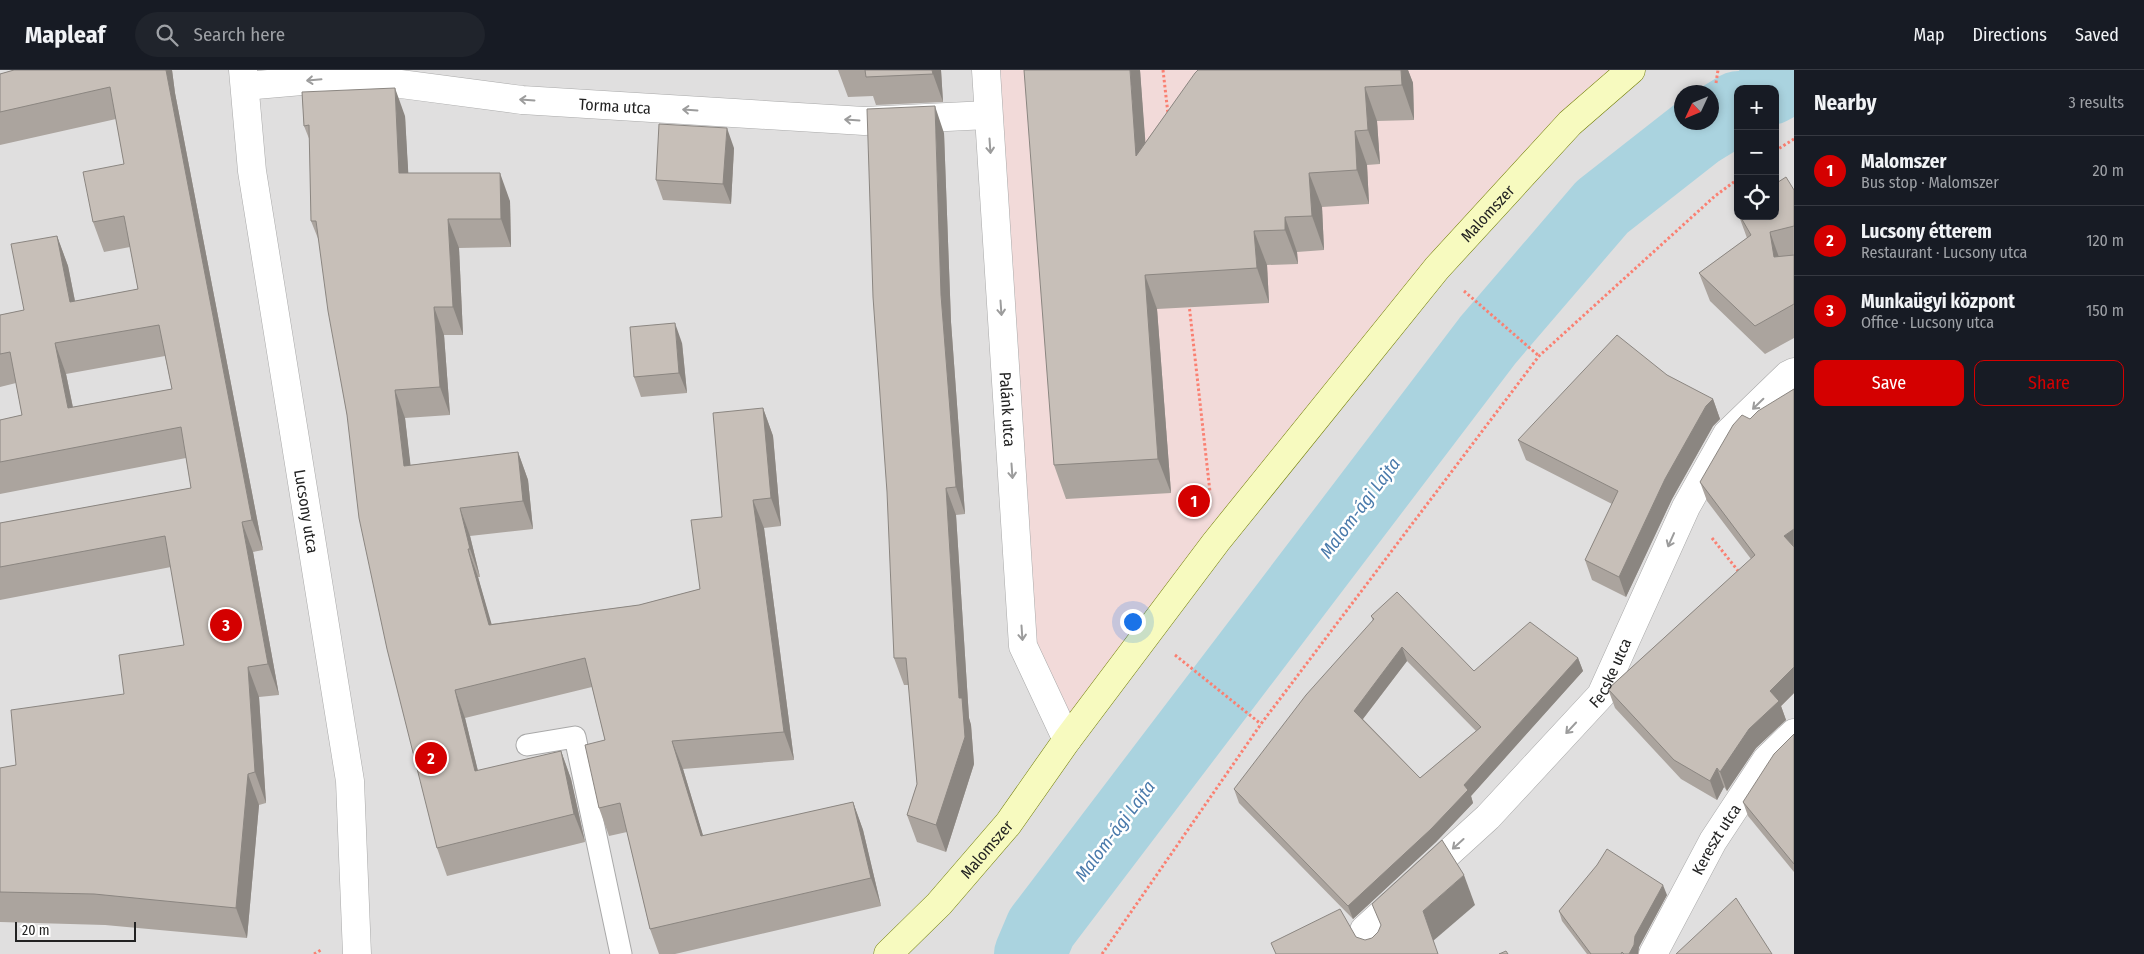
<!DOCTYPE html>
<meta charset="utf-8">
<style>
:root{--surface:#171b24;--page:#20242c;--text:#f1f3f6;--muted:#9ea1a6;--line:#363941;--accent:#d40000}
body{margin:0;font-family:"Fira Sans Condensed",sans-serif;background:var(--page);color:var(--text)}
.controls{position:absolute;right:15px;top:15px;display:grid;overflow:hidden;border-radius:10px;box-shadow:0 2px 8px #0003}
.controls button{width:45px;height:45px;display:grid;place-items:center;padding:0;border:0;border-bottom:1px solid var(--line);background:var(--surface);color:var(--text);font:25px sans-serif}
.compass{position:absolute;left:1674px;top:15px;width:45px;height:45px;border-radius:50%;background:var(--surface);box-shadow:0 2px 8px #0003;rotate:226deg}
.scale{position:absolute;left:15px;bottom:12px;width:121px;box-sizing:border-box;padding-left:5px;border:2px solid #222;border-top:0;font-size:14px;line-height:18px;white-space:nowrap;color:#222;-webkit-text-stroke:4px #fff;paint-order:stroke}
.you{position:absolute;left:1132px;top:551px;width:18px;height:18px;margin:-12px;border:4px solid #fff;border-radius:50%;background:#1a73e8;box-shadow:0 0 0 8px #1a73e833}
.badge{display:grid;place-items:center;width:32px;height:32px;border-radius:50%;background:var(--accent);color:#fff;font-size:16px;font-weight:700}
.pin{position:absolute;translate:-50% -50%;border:2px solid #fff;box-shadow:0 1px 5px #0006}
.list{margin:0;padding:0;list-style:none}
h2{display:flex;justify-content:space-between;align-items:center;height:65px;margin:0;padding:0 20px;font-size:21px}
h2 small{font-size:16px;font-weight:400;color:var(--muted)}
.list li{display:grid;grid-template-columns:32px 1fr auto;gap:15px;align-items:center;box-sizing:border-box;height:70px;padding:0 20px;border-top:1px solid var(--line)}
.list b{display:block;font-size:19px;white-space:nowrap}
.list p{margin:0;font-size:16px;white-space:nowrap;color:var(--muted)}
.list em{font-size:16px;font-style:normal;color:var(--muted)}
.actions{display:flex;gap:10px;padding:15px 20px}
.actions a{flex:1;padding:11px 0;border:1px solid var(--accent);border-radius:10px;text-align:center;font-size:18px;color:var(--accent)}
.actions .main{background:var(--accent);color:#fff}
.icon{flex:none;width:28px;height:28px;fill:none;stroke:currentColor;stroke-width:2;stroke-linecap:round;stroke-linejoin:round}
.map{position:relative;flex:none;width:1794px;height:884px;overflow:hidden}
header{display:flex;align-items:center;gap:30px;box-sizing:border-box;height:70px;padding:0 25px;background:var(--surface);border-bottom:1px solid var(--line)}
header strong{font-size:24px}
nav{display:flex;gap:28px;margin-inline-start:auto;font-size:18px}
.search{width:350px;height:45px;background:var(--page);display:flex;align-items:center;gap:12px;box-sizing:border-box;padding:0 18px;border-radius:28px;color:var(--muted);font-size:19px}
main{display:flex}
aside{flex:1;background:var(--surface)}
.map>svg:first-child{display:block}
.residential{fill:#e0dfdf;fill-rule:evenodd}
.commercial{fill:#f2dad9}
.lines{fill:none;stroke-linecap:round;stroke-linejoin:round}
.river{stroke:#aad3df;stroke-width:72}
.lane-casing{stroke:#a9a9a9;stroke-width:23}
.street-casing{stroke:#a9a9a9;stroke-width:29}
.secondary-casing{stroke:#707d05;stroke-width:29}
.path{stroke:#fa8072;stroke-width:3;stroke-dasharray:2.5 2.5;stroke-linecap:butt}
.lane{stroke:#fff;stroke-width:21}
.street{stroke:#fff;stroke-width:28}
.secondary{stroke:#f7fabf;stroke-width:28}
.wall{fill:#aba49e;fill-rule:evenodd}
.shaded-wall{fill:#8b8681}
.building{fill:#c7bfb8;stroke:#8b8681;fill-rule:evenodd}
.oneway{stroke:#9c9c9c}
.labels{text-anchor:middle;stroke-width:5;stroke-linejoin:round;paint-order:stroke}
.street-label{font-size:16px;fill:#222;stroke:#fff}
.water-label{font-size:18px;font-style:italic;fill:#4a7aab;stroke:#fff}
</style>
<header>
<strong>Mapleaf</strong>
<div class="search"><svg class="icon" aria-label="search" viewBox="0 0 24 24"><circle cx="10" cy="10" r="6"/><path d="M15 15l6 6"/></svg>Search here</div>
<nav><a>Map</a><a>Directions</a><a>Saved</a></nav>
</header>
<main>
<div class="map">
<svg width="1794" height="884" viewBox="0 0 1794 884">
<rect width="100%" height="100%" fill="#f2efe9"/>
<path class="residential" d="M0,0H1794V884H0ZM1738,19H1775V146H1738ZM1682,22H1712V52H1682Z"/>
<path class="commercial" d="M986,0H1631L1570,53L1067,670L1023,576Z"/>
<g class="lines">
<g class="river">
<path d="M1770,19L1794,6"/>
<path d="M1030,884L1041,858L1488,270L1602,137L1699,61L1738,37"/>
</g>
<defs>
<path id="lane" d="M527,675L575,667L621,884"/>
<g id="street">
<path id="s1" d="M243,0L252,101L350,711L357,884"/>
<path id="s2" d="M986,0L1023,576L1067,670"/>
<path id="s3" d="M245,16L348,7L522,30L864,51L988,45"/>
<path id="s4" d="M1376,884L1364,860L1488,747L1601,625L1686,437L1727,364L1788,305L1794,302"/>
<path id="s5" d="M1653,884L1713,771L1767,689L1794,663"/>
</g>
<g id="secondary">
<path id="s6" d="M888,884L939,834L1008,754L1067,670L1216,472L1437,198L1570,53L1631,0"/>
</g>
</defs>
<use href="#lane" class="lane-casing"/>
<use href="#street" class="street-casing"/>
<use href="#secondary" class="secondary-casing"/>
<g class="path">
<path d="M1163,0L1168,44"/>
<path d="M1716,13L1718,0"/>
<path d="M1775,81L1794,69"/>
<path d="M1464,221L1539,286"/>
<path d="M1189,234L1210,422"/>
<path d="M1712,468L1739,502"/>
<path d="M1175,585L1261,654"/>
<path d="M314,884L321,880"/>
<path d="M1102,884L1261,654L1539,286L1715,126L1738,109"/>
</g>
<use href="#lane" class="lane"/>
<use href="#street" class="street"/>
<use href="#secondary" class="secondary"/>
</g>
<g class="wall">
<path d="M14,0H172L175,23L263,480L253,482L279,625L259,627L266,733L259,735L247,868L105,855L0,852V698L16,695L124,624L184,575L171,497L0,530V453L191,418L186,388L0,424V350L22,345L16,313L0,317V245L24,240L57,166L68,196L75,231L138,219L130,177L104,182L93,152L124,94L116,49L0,75V4ZM165,286L172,319L73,337L66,304Z"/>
<path d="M838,0H941L943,32L876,35L873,26L848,27Z"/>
<path d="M1140,0L1145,73L1198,0H1408L1413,13L1414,50L1377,51L1380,94L1367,95L1369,134L1322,137L1324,180L1297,182L1298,194L1267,195L1269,233L1157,239L1171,423L1066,429L1054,395Z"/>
<path d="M302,22L405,46L408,103L510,131L511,177L459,178L463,265H444L450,345L405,348L410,395L518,382L528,410L533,459L470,466L480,507H478L491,554L639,535L700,519L722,447L763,338L773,366L781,456L764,458L794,690L683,699L703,766L853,732L863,760L881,836L675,884H659L650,859L627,762L609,766L599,738L605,670L592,617L465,648L478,701L561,681L571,709L585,772L447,806L437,778L347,345L319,171L311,151L310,71L304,56Z"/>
<path d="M944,63L951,252L965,444L956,445L969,648L971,655L974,694L946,782L917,772L907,745L917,714L909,615H904L894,588Z"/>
<path d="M734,78L731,134L663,130L656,110Z"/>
<path d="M1794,120V268L1765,284L1710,231L1699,203L1747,168L1739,146H1775Z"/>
<path d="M682,273L687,323L641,327L634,307Z"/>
<path d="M1794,319V623L1781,636L1786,650L1756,678L1727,721L1724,717L1717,730L1681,709L1615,638L1608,619L1751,489L1707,431L1700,412L1750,349Z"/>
<path d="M1713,329L1720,349L1713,356L1672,429L1626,527L1592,510L1585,490L1612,434L1526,390L1518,370Z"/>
<path d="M1371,546L1474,601L1578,588L1583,601L1471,726L1473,733L1436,772L1353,849L1239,733L1234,719L1373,551ZM1407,591L1476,661L1420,708L1363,649Z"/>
<path d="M1794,664V802L1748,746L1743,732Z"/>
<path d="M1667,825L1639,877L1638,884H1587L1562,851L1559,841Z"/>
</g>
<g class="shaded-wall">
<path d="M166,0H172L175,23L263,480L252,450Z"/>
<path d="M932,0H941L943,32L933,4Z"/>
<path d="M1130,0H1140L1149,120L1136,86Z"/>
<path d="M1401,0H1408L1413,13L1414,50L1402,15Z"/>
<path d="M1365,17L1377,51L1380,94L1368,60Z"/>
<path d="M395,18L405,46L410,132L399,103Z"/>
<path d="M935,36L944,63L951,252L965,444L956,417L941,225Z"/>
<path d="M727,58L734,78L731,134L723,114Z"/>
<path d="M1355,61L1367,95L1369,134L1357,100Z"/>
<path d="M500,103L510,131L511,177L501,149Z"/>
<path d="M1309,103L1322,137L1324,180L1312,146Z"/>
<path d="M1285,147L1297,182L1298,194L1285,160Z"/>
<path d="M448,149L459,178L463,265L453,237Z"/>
<path d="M1254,161L1267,195L1269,233L1257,198Z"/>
<path d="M1770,162L1780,190L1774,187Z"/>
<path d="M57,166L68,196L81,262L70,232Z"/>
<path d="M1145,205L1157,239L1171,423L1158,389Z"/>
<path d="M434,237L444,265L450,345L440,317Z"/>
<path d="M675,253L682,273L687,323L679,303Z"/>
<path d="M55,273L66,304L79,368L68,338Z"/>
<path d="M395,320L405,348L414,424L404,396Z"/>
<path d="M1713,329L1720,349L1713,356L1672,429L1626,527L1619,507L1665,409L1706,336Z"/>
<path d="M763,338L773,366L781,456L771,428Z"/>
<path d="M518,382L528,410L533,459L523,431Z"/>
<path d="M946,418L956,445L969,648L971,655L974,694L946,782L936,755L959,628Z"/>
<path d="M753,430L764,458L794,690L784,662Z"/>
<path d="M460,438L470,466L480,507L470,479Z"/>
<path d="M242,452L253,482L279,625L268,594Z"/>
<path d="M1794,459V483L1784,466Z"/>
<path d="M468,479L478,507L500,583L489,555Z"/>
<path d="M1402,577L1407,591L1359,654L1354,641Z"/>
<path d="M1578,588L1583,601L1471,726L1473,733L1436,772L1353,849L1348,836L1464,715Z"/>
<path d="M248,597L259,627L266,733L255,702Z"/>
<path d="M1794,597V623L1781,636L1786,650L1756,678L1727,721L1720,702L1770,621Z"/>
<path d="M455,620L465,648L485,730L475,701Z"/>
<path d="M672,671L683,699L712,795L701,766Z"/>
<path d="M561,681L571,709L585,772L574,744Z"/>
<path d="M1717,698L1724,717L1717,730L1710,711Z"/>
<path d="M248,704L259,735L247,868L236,838Z"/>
<path d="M853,732L863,760L881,836L871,808Z"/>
<path d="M1464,805L1475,835L1433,871L1423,841Z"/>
<path d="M1663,815L1667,825L1639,877L1638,884H1629L1635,866Z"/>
</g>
<g class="building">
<path d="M14,0H166L252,450L242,452L268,594L248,597L255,702L248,704L236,838L94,824L0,822V698L16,695L11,640L124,624L119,585L184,575L165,466L0,497V453L191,418L181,357L0,392V350L22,345L10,282L0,284V245L24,240L11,174L57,166L70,232L138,219L124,146L93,152L83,102L124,94L110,17L0,42V4ZM159,255L172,319L68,338L55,273Z"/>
<path d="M865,0H932L933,4L866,7Z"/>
<path d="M1024,0H1130L1136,86L1195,3L1198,0H1401L1402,15L1365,17L1368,60L1355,61L1357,100L1309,103L1312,146L1285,147V160L1254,161L1257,198L1145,205L1158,389L1054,395Z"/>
<path d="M395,18L399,103H500L501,149H448L453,237H434L440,317L395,320L404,396L518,382L523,431L460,438L470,479H468L489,555L639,535L700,519L691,450L722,447L713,343L763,338L771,428L753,430L784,662L672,671L701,766L853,732L871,808L650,859L620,733L599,738L585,675L605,670L585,588L455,620L475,701L561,681L574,744L437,778L387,579L359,448L347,345L328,241L316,151H311L309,55L304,56L302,22Z"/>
<path d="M935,36L941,225L956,417L946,418L959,628H962L965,667L936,755L907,745L917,714L906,588H894L887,422L873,227L867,39Z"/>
<path d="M659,54L727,58L723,114L656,110Z"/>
<path d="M1786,107L1794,120V156L1770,162L1774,187L1794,185V234L1755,256L1699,203L1751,165L1740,146H1775V114Z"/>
<path d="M675,253L679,303L634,307L630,257Z"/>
<path d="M1617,265L1667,305L1713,329L1706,336L1665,409L1619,507L1585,490L1618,421L1518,370Z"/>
<path d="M1794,319V459L1784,466L1794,477V597L1770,621L1779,631L1749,659L1720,702L1717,698L1710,711L1674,690L1608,619L1755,485L1700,412L1733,355L1742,345L1750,349L1758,341Z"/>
<path d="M1397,522L1474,601L1530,552L1578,588L1464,715L1468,720L1431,759L1348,836L1234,719L1306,625L1374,549L1371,546ZM1402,577L1481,657L1420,708L1354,641Z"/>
<path d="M1794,664V794L1743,732L1774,684Z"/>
<path d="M1442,770L1464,805L1423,841L1438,884H1276L1271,873L1340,839L1356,867L1365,870L1372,868L1378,862L1381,855L1372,834Z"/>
<path d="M1607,779L1663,815L1635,866L1634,875L1629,884H1624L1622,882L1621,884H1591L1559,841L1597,795Z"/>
<path d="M1736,828L1772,884H1676Z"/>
<path d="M1506,881L1508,884H1499Z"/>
</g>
<defs><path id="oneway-shaft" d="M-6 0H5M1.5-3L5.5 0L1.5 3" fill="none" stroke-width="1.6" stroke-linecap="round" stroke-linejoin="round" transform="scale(1.25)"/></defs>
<g class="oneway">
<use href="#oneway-shaft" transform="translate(314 10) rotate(175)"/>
<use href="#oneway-shaft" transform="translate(527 30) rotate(-176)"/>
<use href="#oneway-shaft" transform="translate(690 40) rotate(-176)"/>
<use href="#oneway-shaft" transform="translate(852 50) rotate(-176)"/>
<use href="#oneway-shaft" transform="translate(990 76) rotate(86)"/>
<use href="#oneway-shaft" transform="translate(1001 238) rotate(86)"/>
<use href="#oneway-shaft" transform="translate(1758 334) rotate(136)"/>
<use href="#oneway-shaft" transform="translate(1012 401) rotate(86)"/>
<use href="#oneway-shaft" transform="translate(1671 470) rotate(114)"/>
<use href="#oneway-shaft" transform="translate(1022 563) rotate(86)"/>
<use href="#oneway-shaft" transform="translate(1571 658) rotate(133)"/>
<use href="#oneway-shaft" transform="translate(1458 774) rotate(138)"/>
</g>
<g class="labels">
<g class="street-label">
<text dy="6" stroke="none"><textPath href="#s3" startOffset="372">Torma utca</textPath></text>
<text dy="6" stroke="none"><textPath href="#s6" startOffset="954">Malomszer</textPath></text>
<text dy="6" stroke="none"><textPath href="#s2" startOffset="340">Palánk utca</textPath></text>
<text dy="6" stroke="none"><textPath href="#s1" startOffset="446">Lucsony utca</textPath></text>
<text dy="6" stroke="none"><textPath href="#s4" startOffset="385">Fecske utca</textPath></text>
<text dy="6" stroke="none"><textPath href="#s5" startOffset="131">Kereszt utca</textPath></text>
<text dy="6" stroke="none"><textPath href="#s6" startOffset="144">Malomszer</textPath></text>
</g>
<g class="water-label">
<text transform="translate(1360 438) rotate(-53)" y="6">Malom-ági Lajta</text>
<text transform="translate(1115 761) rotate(-53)" y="6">Malom-ági Lajta</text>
</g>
</g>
</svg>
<div class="controls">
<button>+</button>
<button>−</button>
<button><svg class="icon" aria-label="locate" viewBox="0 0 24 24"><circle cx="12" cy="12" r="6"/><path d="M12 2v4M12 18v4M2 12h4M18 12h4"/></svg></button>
</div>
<svg class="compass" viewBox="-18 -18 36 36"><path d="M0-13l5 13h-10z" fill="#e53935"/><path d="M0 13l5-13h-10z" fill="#9ea1a6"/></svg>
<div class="scale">20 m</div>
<div class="you"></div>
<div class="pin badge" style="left:1194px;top:431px">1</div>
<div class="pin badge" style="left:431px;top:688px">2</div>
<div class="pin badge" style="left:226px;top:555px">3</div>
</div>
<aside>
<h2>Nearby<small>3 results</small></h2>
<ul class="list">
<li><span class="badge">1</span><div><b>Malomszer</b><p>Bus stop · Malomszer</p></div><em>20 m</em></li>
<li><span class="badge">2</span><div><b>Lucsony étterem</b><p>Restaurant · Lucsony utca</p></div><em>120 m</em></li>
<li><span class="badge">3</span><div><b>Munkaügyi központ</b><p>Office · Lucsony utca</p></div><em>150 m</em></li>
</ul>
<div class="actions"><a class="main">Save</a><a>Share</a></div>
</aside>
</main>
